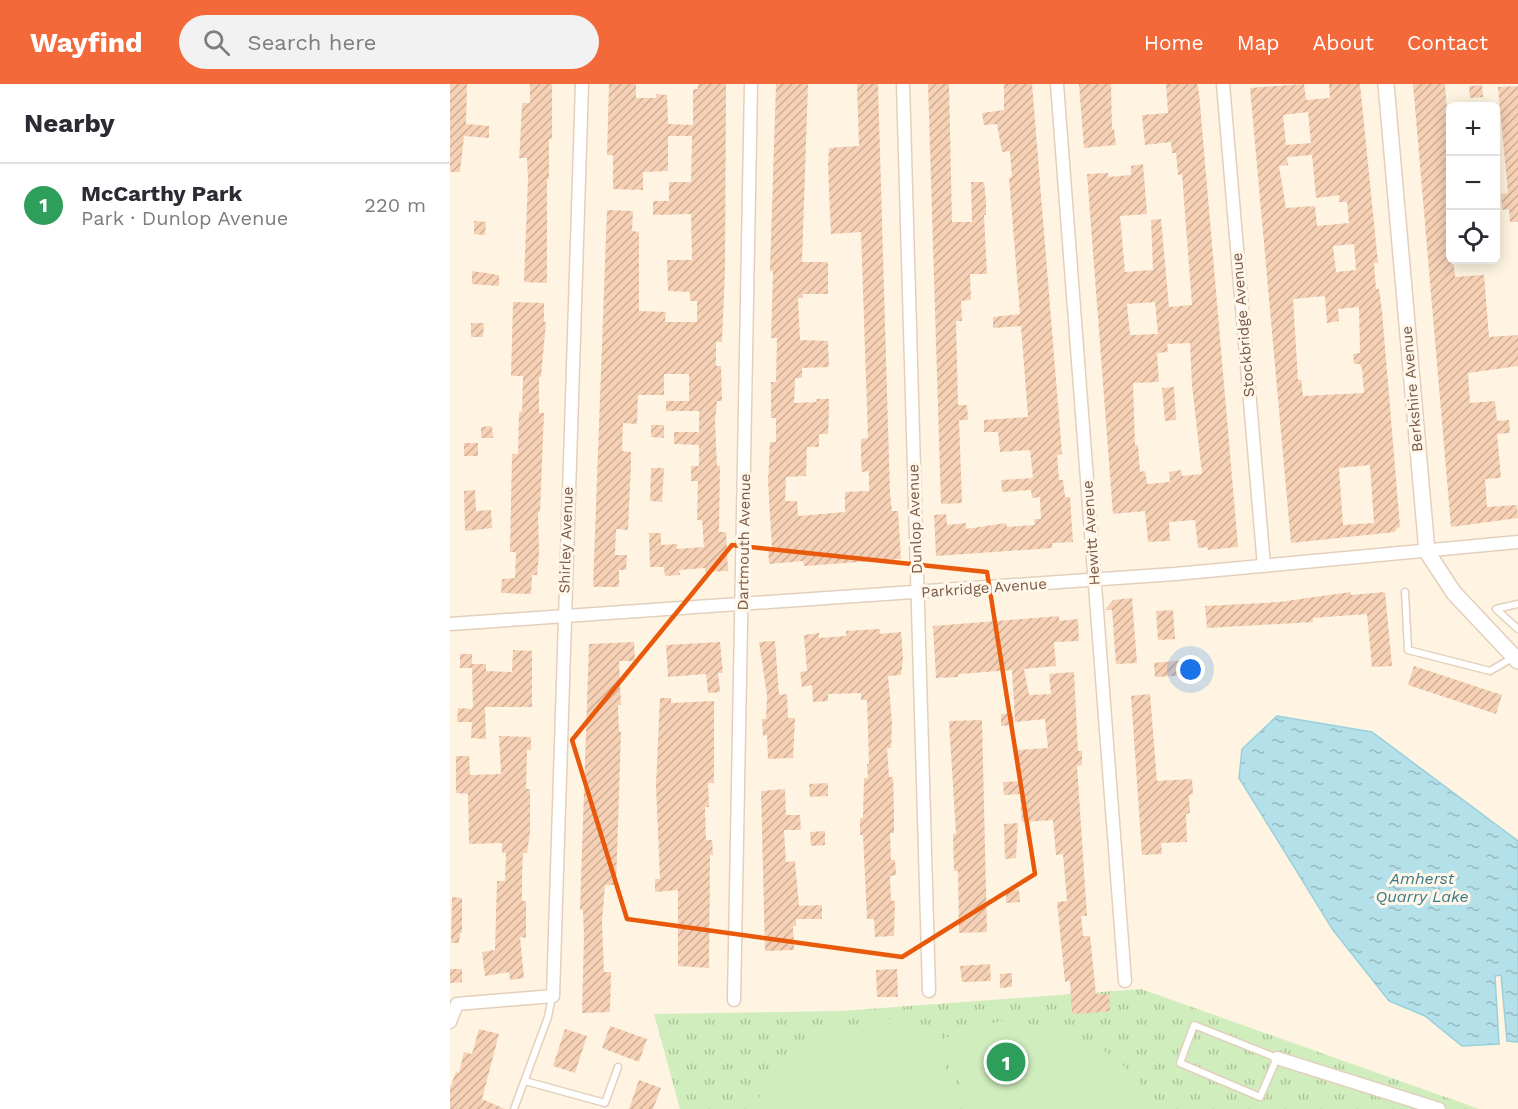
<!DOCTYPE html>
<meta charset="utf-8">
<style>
:root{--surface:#fff;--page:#f2f2f3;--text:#2b2b33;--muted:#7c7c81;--line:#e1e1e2;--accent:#f4693a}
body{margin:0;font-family:"Work Sans",sans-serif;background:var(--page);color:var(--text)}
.controls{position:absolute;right:18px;top:18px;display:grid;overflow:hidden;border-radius:9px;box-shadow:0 3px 15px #0003}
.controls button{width:54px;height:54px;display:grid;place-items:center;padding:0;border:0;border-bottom:2px solid var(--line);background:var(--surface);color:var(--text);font:30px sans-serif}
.you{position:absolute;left:741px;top:586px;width:21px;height:21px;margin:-15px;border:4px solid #fff;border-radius:50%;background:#1a73e8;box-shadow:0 0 0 9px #1a73e833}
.badge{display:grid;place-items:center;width:39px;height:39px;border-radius:50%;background:var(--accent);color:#fff;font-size:20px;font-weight:700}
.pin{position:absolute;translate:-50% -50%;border:3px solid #fff;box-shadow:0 2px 6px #0006}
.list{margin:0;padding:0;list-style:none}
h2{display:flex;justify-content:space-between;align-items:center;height:78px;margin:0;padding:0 24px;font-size:26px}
h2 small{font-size:20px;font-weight:400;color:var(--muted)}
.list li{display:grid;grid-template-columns:39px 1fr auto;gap:18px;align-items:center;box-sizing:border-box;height:84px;padding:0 24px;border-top:2px solid var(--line)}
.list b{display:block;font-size:22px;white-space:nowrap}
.list p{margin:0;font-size:20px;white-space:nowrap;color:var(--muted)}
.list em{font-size:20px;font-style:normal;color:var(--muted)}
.icon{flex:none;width:33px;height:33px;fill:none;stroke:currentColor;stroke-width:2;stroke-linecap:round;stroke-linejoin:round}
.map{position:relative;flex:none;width:1068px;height:1025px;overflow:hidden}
header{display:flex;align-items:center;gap:36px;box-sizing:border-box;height:84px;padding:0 30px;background:var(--accent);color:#fff}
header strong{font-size:28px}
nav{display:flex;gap:33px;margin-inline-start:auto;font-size:21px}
.search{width:420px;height:54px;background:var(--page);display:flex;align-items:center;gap:15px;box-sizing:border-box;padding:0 21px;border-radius:33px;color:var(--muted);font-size:22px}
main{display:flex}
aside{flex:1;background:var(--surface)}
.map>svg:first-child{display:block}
.park{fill:url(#park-tufts)}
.pitch{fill:#d0edbe}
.water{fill:url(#water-ripples);stroke:#99d0dc;stroke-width:1.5}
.building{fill:url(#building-hatch);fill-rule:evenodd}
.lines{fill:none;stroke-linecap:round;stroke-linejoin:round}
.service-casing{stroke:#e3d0bc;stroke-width:9}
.minor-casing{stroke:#e3d0bc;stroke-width:15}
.tertiary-casing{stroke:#e3d0bc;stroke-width:18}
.service{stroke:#fff;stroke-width:6}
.minor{stroke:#fff;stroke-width:12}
.tertiary{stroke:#fff;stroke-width:15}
.marked{fill:none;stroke:#e8590c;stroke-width:4.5;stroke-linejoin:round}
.labels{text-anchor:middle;stroke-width:6;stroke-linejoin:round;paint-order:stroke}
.street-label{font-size:15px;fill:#785945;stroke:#fff7ea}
.water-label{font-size:16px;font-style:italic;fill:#3a7887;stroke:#fff7ea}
</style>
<header>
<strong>Wayfind</strong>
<div class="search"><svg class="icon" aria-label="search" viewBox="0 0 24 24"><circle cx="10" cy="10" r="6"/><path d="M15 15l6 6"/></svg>Search here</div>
<nav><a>Home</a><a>Map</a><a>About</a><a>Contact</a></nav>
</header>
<main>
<aside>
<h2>Nearby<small></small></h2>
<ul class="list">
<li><span class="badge" style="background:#2e9e5b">1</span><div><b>McCarthy Park</b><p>Park · Dunlop Avenue</p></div><em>220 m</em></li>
</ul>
</aside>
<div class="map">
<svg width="1068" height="1025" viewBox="0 0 1068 1025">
<defs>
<pattern id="park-tufts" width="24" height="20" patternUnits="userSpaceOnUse" patternTransform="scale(1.5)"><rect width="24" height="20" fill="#d0edbe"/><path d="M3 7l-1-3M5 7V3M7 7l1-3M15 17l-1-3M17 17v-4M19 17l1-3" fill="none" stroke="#aec39c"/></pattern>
<pattern id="water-ripples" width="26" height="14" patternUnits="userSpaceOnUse" patternTransform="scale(1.5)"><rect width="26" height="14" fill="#b4e0ea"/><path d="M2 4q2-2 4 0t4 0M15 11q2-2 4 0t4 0" fill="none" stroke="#97b9bf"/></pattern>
<pattern id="building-hatch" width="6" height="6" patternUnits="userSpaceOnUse" patternTransform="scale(1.5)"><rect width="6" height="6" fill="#f6d1b6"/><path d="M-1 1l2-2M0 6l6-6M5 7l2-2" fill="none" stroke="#ccad96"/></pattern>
</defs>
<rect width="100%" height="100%" fill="#fef4e1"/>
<path class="park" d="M691,905L1029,1025H230L204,930L391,927Z"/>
<g class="pitch">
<path d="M437,935L462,938L490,948L500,1025H300C326,991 353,955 397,943C410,939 424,939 437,935Z"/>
<path d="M550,937C616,942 674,962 706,1025H519L492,955Z"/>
</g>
<path class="water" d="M827,632L922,648L1068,757V958L1057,957L1051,891L1045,892L1049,960L1012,962L975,932L939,917L883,846L789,694L792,665Z"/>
<g class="building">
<path d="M0,0H17L16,40L39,42V54L14,52L10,88H0Z"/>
<path d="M80,0H102V55H99V95H97V199L74,198L78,94L77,74H69L70,61L72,19H80Z"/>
<path d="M159,0H186V14H206V10L217,11L218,40L243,41V5H248V0H276L275,186L272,258H266V282H271L272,317H267L265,338L267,382H270L269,448H276L278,487L255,488V484L229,486L230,491L215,492L214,483H200L199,449H211V461L227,460V465L254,463L252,436H247L248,397H241V382H249V361L224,360V348H249V327H216V317H239V290H214V311H188L187,340L173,339L172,367L181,368V379L178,446L166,445L165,471H177L176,486H169V503H143L157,126L183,127L182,147L189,148V227L216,228L215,238H247V217H240V208L218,207L217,176H242L241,130L203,131V117H219V98H241L242,52H218V87L193,88V106L163,105V71H157Z"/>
<path d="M326,0H358L352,178H378V210H353V214H348L350,256L378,257L379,283L352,284V294H345L344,319L367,318L366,315H379V327L378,350H369V363H357L356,392L336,393L335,417H347L348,432L395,428V408L419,407V387L412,388L411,375V355L418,354L411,148L381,150L378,82L379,64L409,62L407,0H428L440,410L442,427H448L451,475L354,482L353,477L319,480L318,463H322L318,397L320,358H326V334H321V298H326L327,254H321L323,187H320Z"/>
<path d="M478,0H499L502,138H522L521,98H534L536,117V131H534L537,190H520L521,216L511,217L512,237H506L508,321H517L518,336H509L512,419L491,420Z"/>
<path d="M554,0H582L612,370L607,371L609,396H613L615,413H620L623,458L602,459V464L486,472L484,431L496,430L497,441L516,439V445L556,439L557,443L585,441L584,435H591L590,413L582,414L581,406L552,408L551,396L583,394L580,366L550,368L548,348H534V336L578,333L571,242L543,244V233L570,230L559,94L562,93L560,67L552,68L547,40L534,41L532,29L554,26Z"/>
<path d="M629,0H661L662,45H664L666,61L634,64Z"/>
<path d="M716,0H747L749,9L788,463L758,466L757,463L748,464L745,436L719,438L720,457L698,458L695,427L663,430L637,90L658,89V93L681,91V82L693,80L697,130L670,132L675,188L703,186L701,136L711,135L719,223L742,221L732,90L728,91L726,69H722L721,58L695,61L692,31L718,29ZM705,218L708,250L680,251L677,220ZM740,259L742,301L752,390L732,392L731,386L719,388L720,398L697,400L695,387L690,388L688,361H685L683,299L709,298L707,269L718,268L717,260Z"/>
<path d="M854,0L856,16L880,14L879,0H910L928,179H924L926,205H929L932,227L950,443L947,444L945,448L841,459L800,4ZM858,28L861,59L836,61L833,31ZM862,71L866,114L889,111V118H897L899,139L867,142L865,122L836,124L829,82L838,81L837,73ZM904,160L906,186L886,188L883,162ZM875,212L877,239L889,237L888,225L909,223L910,269L903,270L904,280H910L912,285L914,309L853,312L851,296H848L843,215ZM920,381L924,439L893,441L889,384Z"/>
<path d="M963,0H995L1000,66V109H996L1000,177L1003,176L1005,193L1034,191L1039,253L1068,251V282L1018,289L1020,319L1045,317L1047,337L1059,336L1060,349L1047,350L1051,394L1035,395L1037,423L1067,421L1068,434L1001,443Z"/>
<path d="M1032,1L1033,13L1020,14L1019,2Z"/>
<path d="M1068,2V138H1060L1059,125L1052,126L1051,110L1058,109L1048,3Z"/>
<path d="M24,137L36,138L35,151L24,150Z"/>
<path d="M22,187L49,191V202L22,200Z"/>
<path d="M63,218L94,219V238H96L91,293H89V329H94L90,428H88L89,469L87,491H82L81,510L51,509L52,495L65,494L66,468H60L62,370H68L69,328H72L73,292H61Z"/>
<path d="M21,239H34L33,253H21Z"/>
<path d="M724,303L726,336L715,337L712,304Z"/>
<path d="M201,341H214V354L201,353Z"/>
<path d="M42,342L43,354H31V343Z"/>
<rect x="14" y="359" width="14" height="13"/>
<path d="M201,384H214L212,418L200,417Z"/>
<path d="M25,406L26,427L41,426L42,444L15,447L14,407Z"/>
<path d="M901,508V511L935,508L942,582L922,583L917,530L863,534V538L757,544L755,522L829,518Z"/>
<path d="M682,514L687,579L666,580L662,526H655L663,516Z"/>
<path d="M723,526L725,555L708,556L706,527Z"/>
<path d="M609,532V537L628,535L629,557L604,558L606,582L574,585L579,611L601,610L599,590L624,588L628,667H632V681L627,682L637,832H631L633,852H640L646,910H659L660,927L641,929L622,930L620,897L615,898L607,818L617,817L613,770L606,771L603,736L572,738L570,710L554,711L553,698L571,697L567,666L598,664L595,635L565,638L562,586L508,590V593L486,594L483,542Z"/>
<path d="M430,545V550L451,548L453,575L451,591L438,592L442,639L441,664H437L439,693H443L444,729V749H440L441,776H445L446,791L440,792L441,817H445L444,852L425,853L424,835H417L413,751H410V734H413L414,694H418L417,680H419L417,616H411V609L378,610V617L363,618L362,601L352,603L350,588L357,587L354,551L369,549V554L396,552V547Z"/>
<path d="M325,557L329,611L337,610L338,634H345L343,674L318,675L317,651L313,652L312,635H316L317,611L309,558Z"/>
<path d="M184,558L185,577H169L171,621H168L169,648H171L166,801H155L152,838L154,888H161L160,928L132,929L134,852L133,826H130L139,560Z"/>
<path d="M270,558L273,589H268L270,608L258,609L256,590L218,593L216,561Z"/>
<path d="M63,566L82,567V623H35L36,655L21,654L22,638H7L8,624L22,625L23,622L22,584H10V570H22V580H36V587L62,588Z"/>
<path d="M747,575L748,591L705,593L704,579Z"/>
<path d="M964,582L1052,611L1046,630L958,601Z"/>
<path d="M700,610L707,697L742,695L743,710L739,711L740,729L736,730L737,758L711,759L712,770L692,771L681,612Z"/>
<path d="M210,614H221V619L264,617V699H258L259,723H255L256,756H262L263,771H260L259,884L228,882V806L205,808V795H210L206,701Z"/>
<path d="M563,629L564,641L551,642V630Z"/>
<path d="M532,636L537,848L509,849L508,787H504L503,750H506L499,637Z"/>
<path d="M49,652L81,653V666H77L76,705H80V747L77,769H73L72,792V817H76V854L70,853L74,894L60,896L59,888L35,892L32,868L45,866L47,797H55L56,769H52V759L19,760L18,710L6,709V672H19L20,691L51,690Z"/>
<path d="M378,699V712L360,713L359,700Z"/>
<path d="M335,705L336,731H350L351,746H334L336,778L345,777L349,822L372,821V835H346V842H343L344,866L315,867L311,707Z"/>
<path d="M568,739L566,774L555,775L554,740Z"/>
<path d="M375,747V761L361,762L360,748Z"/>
<path d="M556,806H569L570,818L556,819Z"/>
<path d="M2,813L12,814V849H10L9,859H1Z"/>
<path d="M540,880L541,897L512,898L510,882Z"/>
<path d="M0,885H12V898L0,899Z"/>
<path d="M447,885L448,913H427L426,886Z"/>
<path d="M562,889V903L550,904V890Z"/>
<path d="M160,942L197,955L189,978L152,964Z"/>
<path d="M29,945L49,950L32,1015L55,1025H0V1004L6,988L9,989L14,968L22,970Z"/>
<path d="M115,945L137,952L125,989L103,982Z"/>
<path d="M189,996L211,1004L203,1025H179Z"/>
</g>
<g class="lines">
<defs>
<g id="service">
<path d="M955,508L958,566L1040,587L1064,573"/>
<path d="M1068,520L1046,525L1068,545"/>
<path d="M744,941L827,974L810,1013L730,979Z"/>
<path d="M75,997L155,1019L168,983"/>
<path d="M64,1025L98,933L102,912"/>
</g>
<g id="minor">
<path d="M453,0L479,907"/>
<path d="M607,0L675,897"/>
<path d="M773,0L814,482"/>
<path d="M0,540L725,490L1068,458"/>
<path d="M284,916L301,0"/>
<path d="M0,938L7,920L103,912L132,0"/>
<path d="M827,974L989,1025"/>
</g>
<path id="tertiary" d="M936,0L977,468L1004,509L1068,577"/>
</defs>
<use href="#service" class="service-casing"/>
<use href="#minor" class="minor-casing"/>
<use href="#tertiary" class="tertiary-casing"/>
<use href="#service" class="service"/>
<use href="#minor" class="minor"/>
<use href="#tertiary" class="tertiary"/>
</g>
<path class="marked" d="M282,461L537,488L585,790L452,873L177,835L122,656Z"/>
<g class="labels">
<g class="street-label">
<text transform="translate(793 241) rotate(-95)" y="5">Stockbridge Avenue</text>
<text transform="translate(962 305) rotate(-95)" y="5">Berkshire Avenue</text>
<text transform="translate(465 435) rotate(-92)" y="5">Dunlop Avenue</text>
<text transform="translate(641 449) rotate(-94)" y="5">Hewitt Avenue</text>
<text transform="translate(116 456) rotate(-88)" y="5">Shirley Avenue</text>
<text transform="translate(294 458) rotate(-89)" y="5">Dartmouth Avenue</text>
<text transform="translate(534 504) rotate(-4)" y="5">Parkridge Avenue</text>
</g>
<g class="water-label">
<text x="972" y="800">Amherst<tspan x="972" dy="18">Quarry Lake</tspan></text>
</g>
</g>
</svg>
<div class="controls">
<button>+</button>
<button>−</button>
<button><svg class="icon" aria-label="locate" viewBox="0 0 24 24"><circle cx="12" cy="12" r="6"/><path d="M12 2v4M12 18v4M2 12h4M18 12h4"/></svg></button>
</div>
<div class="you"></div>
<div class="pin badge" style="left:556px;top:978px;background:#2e9e5b">1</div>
</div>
</main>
